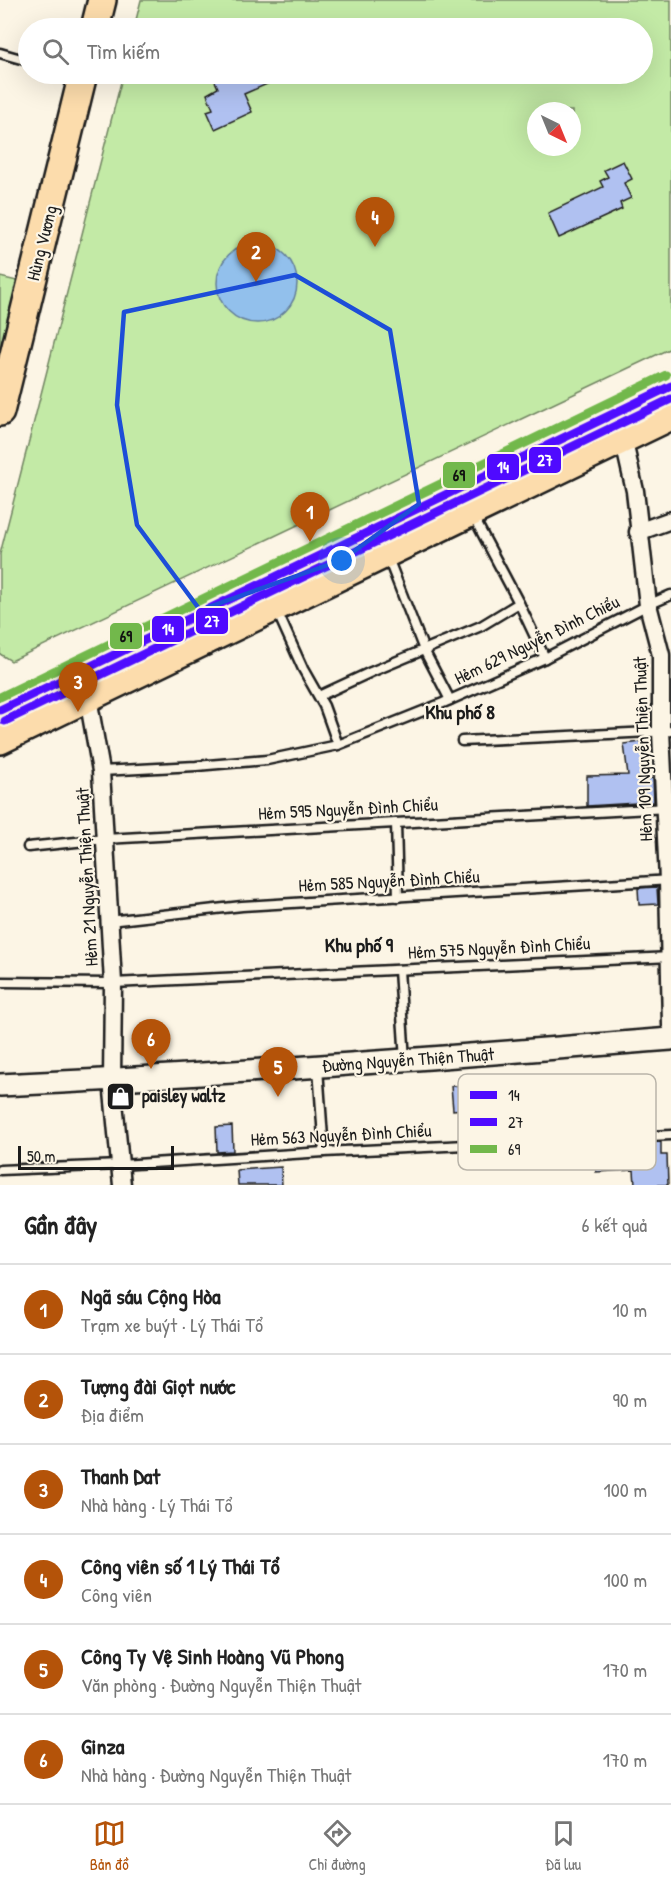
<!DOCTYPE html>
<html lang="vi">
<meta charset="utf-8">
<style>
:root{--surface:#fff;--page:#f2f2f2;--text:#222;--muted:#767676;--line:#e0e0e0;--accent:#b45309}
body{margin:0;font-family:"Patrick Hand",sans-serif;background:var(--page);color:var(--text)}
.compass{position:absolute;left:527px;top:102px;width:54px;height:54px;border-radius:50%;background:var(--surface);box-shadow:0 6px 24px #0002;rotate:137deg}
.scale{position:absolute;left:18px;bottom:15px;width:156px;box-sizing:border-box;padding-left:6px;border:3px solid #1c1c1c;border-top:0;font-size:16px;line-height:21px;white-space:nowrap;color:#1c1c1c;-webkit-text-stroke:4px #fcf5e5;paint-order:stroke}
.you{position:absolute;left:342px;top:561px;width:21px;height:21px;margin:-15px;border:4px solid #fff;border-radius:50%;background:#1a73e8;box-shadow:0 0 0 9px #1a73e833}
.badge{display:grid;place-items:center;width:39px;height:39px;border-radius:50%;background:var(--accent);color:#fff;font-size:20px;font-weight:700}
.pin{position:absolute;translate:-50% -50px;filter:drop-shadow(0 2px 3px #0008)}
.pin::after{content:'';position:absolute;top:32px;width:21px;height:18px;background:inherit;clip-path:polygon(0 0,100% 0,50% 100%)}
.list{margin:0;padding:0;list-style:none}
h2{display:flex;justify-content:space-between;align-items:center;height:78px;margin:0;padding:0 24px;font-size:26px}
h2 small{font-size:20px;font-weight:400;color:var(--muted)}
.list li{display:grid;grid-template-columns:39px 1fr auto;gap:18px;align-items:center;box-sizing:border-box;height:90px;padding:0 24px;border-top:2px solid var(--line)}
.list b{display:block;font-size:22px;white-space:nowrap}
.list p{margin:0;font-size:20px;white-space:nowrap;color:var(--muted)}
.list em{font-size:20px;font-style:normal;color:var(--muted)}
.icon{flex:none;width:33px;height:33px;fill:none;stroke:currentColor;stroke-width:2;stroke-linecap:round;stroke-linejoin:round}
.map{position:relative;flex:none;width:671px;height:1185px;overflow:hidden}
.search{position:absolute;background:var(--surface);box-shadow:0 6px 24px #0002;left:18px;right:18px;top:18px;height:66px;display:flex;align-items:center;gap:15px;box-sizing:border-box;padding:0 21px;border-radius:33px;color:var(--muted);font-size:22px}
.sheet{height:618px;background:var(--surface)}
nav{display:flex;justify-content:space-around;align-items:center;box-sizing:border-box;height:84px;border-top:2px solid var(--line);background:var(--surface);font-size:16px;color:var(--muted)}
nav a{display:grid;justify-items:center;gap:3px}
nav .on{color:var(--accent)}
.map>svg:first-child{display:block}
.green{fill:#c3eaa6;stroke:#708361;stroke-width:1.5;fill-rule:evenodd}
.water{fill:#92c0ec;stroke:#637e99;stroke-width:1.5}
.building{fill:#b0c1f1;stroke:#1c1c1c;stroke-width:1.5}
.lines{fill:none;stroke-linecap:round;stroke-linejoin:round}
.service-casing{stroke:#1c1c1c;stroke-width:13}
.minor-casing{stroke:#1c1c1c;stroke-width:21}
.tertiary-casing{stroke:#1c1c1c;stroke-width:26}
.primary-casing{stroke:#1c1c1c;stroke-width:32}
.service{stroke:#fcf5e5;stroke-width:8}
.minor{stroke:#fcf5e5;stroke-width:16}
.tertiary{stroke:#fcf5e5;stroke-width:21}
.primary{stroke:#fcdcac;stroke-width:27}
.bus-1-casing{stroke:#fcf5e5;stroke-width:14}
.bus-2-casing{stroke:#fcf5e5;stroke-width:14}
.bus-3-casing{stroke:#fcf5e5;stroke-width:14}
.bus-1{stroke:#4f0aff;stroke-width:9}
.bus-2{stroke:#4f0aff;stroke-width:9}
.bus-3{stroke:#72b84b;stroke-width:9}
.marked{fill:none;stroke:#1d4ed8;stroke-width:4.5;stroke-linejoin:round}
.labels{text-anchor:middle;stroke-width:4.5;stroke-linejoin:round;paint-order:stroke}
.street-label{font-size:18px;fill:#1c1c1c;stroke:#fcf5e5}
.poi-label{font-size:18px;font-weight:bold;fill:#1c1c1c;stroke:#fcf5e5;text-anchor:start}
.neighbourhood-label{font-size:20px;font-weight:bold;fill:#1c1c1c;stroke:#fcf5e5}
.key{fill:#fcf5e5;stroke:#b9b4a9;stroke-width:1.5}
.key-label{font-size:16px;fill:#1c1c1c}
.line-badge{stroke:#fcf5e5;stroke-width:2}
.badge-label{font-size:16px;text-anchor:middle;font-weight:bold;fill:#fff}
.pale-badge-label{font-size:16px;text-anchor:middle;font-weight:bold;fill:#111}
</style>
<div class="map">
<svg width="671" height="1185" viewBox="0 0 671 1185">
<rect width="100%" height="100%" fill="#fcf5e5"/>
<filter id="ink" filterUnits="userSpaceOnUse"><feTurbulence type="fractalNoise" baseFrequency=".0167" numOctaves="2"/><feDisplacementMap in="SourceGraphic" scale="12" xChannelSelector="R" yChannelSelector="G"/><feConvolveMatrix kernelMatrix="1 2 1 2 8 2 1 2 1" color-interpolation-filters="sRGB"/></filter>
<g filter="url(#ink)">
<g class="green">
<path d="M141,0H671V348L11,661L0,654V554L123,74H642V28H134ZM536,111H572V147H536Z"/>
<path d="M0,277L17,281L0,352Z"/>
</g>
<circle class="water" cx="257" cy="283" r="40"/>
<g class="building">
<path d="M227,74H290L244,94L252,112L215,129L207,111L213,109L207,94L218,88L214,79Z"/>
<path d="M623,161L632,179L624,183L631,198L620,203L622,209L559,238L548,213L603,187L600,181L608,177L604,170Z"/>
<path d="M642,742L646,779L653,778L654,802L587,806V776L628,775L624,744Z"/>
<path d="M657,887L658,904L639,905L638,888Z"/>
<path d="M472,1085L473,1108L453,1110L451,1086Z"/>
<path d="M232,1126L233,1151L217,1152L216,1127Z"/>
<path d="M661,1142V1155H667L668,1185H635L634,1170L596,1172L594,1145Z"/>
<path d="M281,1167L282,1185H238L237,1170Z"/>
</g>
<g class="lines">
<defs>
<g id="service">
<path d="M0,53L28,61"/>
<path d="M473,516L519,603L545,658"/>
<path d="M388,558L424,650L450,700"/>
<path d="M276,609L303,669L324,706L338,745"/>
<path d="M319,696L371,672L481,626L519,603"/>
<path d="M462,741L671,731"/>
<path d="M101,771L196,766L267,760L338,745L443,703L545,658L648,605L671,595"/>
<path d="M396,823L398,897"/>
<path d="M28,847L105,839L668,808"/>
<path d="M109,921L242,906L671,880"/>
<path d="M399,970L405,1060"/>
<path d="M0,982L113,983L671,957"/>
<path d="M318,1068L324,1152"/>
<path d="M0,1170L120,1165L324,1152L671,1135"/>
</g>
<g id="minor">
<path d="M623,438L635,491L648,605L661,655V731L668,880L671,1025"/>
<path d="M638,532L671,520"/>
<path d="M85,691L88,698L101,771L113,983L112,1081L122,1185"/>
</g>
<path id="tertiary" d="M0,1085C224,1075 447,1057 671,1039"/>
<g id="primary">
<path d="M95,28L102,0"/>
<path d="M0,412L83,74"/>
<path d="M0,710L671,386"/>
<path d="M0,740L671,416"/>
</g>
</defs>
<use href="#service" class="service-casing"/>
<use href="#minor" class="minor-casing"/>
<use href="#tertiary" class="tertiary-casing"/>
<use href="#primary" class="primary-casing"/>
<use href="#service" class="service"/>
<use href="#minor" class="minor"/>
<use href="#tertiary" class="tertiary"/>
<use href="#primary" class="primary"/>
<defs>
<path id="bus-1" d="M0,710L671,386"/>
<path id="bus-2" d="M5,721L671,399"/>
<path id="bus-3" d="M0,697L666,375"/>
</defs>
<use href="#bus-1" class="bus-1-casing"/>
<use href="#bus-2" class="bus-2-casing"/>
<use href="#bus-3" class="bus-3-casing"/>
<use href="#bus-1" class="bus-1"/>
<use href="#bus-2" class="bus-2"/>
<use href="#bus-3" class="bus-3"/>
</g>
</g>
<path class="marked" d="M295,275L390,330L419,504L342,560L200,610L137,525L117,405L124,312Z"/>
<defs>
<symbol id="shop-square" viewBox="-11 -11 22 22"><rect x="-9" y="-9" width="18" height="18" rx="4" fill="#1c1c1c" stroke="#fcf5e5"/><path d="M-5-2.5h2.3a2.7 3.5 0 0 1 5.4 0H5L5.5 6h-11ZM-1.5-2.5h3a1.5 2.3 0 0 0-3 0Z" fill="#fff"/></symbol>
</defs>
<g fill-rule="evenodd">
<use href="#shop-square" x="104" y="1080" width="33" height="33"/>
</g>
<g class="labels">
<g class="street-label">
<text transform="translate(42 243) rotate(-76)" y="6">Hùng Vương</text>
<text transform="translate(537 640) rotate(-26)" y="6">Hẻm 629 Nguyễn Ðình Chiểu</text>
<text transform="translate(643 749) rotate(-92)" y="6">Hẻm 109 Nguyễn Thiện Thuật</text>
<text transform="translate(348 809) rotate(-3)" y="6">Hẻm 595 Nguyễn Ðình Chiểu</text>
<text transform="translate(87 877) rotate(-93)" y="6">Hẻm 21 Nguyễn Thiện Thuật</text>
<text transform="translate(389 881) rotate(-3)" y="6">Hẻm 585 Nguyễn Ðình Chiểu</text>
<text transform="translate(499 948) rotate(-3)" y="6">Hẻm 575 Nguyễn Ðình Chiểu</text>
<text transform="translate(408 1060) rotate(-4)" y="6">Đường Nguyễn Thiện Thuật</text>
<text transform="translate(341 1135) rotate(-3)" y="6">Hẻm 563 Nguyễn Ðình Chiểu</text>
</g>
<g class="poi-label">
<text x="142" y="1102">paisley waltz</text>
</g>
<g class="neighbourhood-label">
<text x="460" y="719">Khu phố 8</text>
<text x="359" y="952">Khu phố 9</text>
</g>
</g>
<rect x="458" y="1074" width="198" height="96" rx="9" class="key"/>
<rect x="470" y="1091" width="27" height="8" fill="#4f0aff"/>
<rect x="470" y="1118" width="27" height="8" fill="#4f0aff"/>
<rect x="470" y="1145" width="27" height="8" fill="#72b84b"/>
<g class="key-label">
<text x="508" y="1101">14</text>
<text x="508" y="1128">27</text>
<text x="508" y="1155">69</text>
</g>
<g class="line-badge">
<rect x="528" y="446" width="34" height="28" rx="6" fill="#4f0aff"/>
<rect x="486" y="453" width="34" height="28" rx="6" fill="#4f0aff"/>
<rect x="442" y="461" width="34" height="28" rx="6" fill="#72b84b"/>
<rect x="195" y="607" width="34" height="28" rx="6" fill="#4f0aff"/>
<rect x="151" y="615" width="34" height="28" rx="6" fill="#4f0aff"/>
<rect x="109" y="622" width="34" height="28" rx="6" fill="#72b84b"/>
</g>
<g class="badge-label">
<text x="545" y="466">27</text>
<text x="503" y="473">14</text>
<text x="212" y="627">27</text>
<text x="168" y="635">14</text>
</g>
<g class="pale-badge-label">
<text x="459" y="481">69</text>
<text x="126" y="642">69</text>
</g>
</svg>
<svg class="compass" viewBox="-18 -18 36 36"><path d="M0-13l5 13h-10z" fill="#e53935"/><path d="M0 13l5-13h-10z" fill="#767676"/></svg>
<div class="scale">50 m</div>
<div class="you"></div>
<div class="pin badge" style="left:310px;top:542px">1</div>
<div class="pin badge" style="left:256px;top:282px">2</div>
<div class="pin badge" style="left:78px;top:712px">3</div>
<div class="pin badge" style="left:375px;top:247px">4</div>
<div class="pin badge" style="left:278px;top:1097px">5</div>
<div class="pin badge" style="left:151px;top:1069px">6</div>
<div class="search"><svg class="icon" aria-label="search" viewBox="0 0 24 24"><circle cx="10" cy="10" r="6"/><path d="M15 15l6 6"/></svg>Tìm kiếm</div>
</div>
<section class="sheet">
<h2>Gần đây<small>6 kết quả</small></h2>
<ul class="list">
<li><span class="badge">1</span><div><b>Ngã sáu Cộng Hòa</b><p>Trạm xe buýt · Lý Thái Tổ</p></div><em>10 m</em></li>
<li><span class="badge">2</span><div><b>Tượng đài Giọt nước</b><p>Địa điểm</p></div><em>90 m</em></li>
<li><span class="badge">3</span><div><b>Thanh Dat</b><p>Nhà hàng · Lý Thái Tổ</p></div><em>100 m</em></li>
<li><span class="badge">4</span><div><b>Công viên số 1 Lý Thái Tổ</b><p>Công viên</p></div><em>100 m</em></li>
<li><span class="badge">5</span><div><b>Công Ty Vệ Sinh Hoàng Vũ Phong</b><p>Văn phòng · Đường Nguyễn Thiện Thuật</p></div><em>170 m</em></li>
<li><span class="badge">6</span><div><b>Ginza</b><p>Nhà hàng · Đường Nguyễn Thiện Thuật</p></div><em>170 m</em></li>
</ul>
</section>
<nav>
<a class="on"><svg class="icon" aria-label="map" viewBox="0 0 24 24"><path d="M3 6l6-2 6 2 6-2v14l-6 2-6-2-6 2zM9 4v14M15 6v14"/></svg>Bản đồ</a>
<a><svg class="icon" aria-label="directions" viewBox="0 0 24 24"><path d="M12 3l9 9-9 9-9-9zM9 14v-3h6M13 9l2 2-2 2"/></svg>Chỉ đường</a>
<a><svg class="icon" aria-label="saved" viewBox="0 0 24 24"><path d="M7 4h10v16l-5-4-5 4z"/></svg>Đã lưu</a>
</nav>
